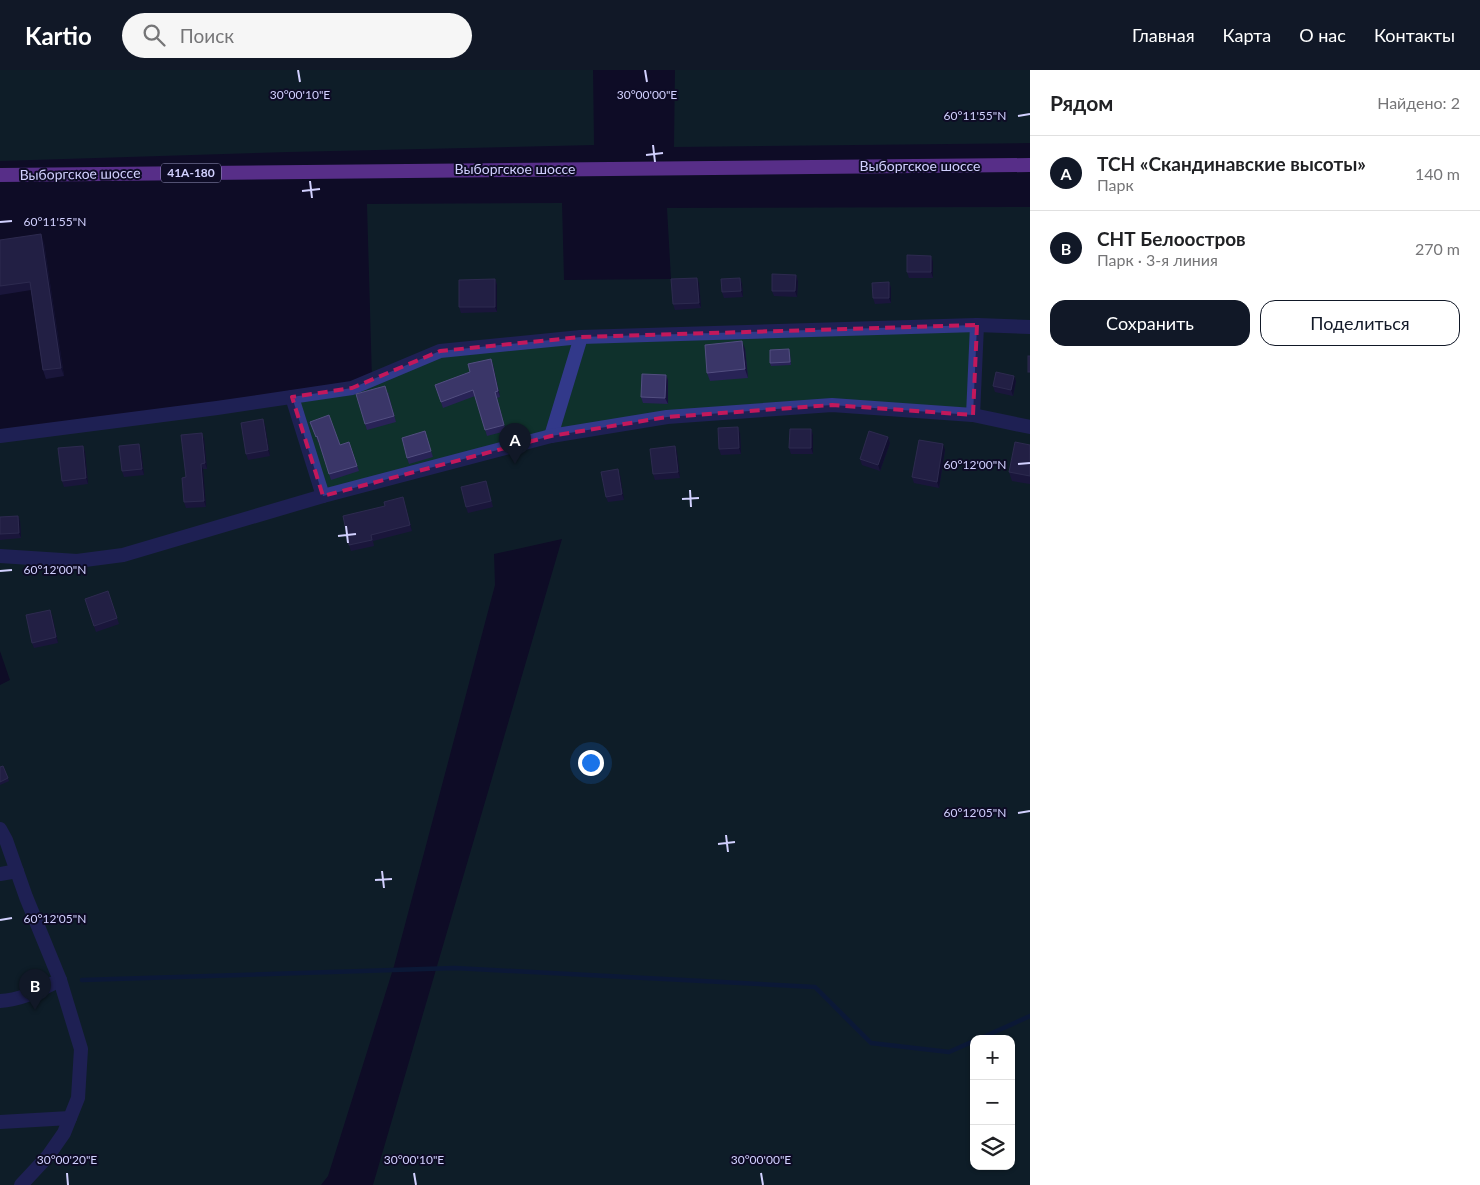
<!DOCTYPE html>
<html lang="ru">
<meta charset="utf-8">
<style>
:root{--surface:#fff;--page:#f6f6f6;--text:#202124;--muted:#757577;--line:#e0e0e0;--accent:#111827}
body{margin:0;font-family:Lato,sans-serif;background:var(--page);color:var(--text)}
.controls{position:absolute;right:15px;bottom:15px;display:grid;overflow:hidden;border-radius:10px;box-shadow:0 1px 4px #0004}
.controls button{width:45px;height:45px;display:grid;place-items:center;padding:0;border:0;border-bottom:1px solid var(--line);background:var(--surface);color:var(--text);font:25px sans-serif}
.you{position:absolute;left:590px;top:692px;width:18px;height:18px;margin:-12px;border:4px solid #fff;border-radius:50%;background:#1a73e8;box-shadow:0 0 0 8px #1a73e833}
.badge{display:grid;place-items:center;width:32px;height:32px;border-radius:50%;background:var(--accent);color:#fff;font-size:16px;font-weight:700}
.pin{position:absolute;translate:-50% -41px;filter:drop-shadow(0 1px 2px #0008)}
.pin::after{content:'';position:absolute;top:26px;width:18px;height:15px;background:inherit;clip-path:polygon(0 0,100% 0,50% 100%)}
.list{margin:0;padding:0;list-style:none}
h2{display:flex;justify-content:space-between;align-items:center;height:65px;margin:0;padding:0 20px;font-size:21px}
h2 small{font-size:16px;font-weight:400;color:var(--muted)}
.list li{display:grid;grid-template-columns:32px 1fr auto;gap:15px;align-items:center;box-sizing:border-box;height:75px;padding:0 20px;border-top:1px solid var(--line)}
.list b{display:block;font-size:19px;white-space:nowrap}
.list p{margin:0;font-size:16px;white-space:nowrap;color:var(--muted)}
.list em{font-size:16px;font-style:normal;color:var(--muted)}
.actions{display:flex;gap:10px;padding:15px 20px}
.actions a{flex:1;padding:11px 0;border:1px solid var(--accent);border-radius:15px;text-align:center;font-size:18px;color:var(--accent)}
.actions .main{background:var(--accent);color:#fff}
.icon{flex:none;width:28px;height:28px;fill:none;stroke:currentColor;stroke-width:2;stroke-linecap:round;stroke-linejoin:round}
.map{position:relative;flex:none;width:1030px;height:1115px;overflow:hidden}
header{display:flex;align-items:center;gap:30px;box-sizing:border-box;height:70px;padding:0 25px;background:var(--accent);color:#fff}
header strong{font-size:24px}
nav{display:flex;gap:28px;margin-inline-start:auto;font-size:18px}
.search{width:350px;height:45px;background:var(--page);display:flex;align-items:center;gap:12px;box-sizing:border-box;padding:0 18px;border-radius:28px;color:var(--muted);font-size:19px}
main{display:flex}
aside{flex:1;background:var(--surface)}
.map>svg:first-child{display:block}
.green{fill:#0f312c;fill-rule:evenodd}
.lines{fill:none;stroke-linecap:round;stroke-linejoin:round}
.stream{stroke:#07274b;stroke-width:4.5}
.minor{stroke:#32398a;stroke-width:14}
.primary{stroke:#af58ff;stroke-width:14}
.wall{fill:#282356}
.shaded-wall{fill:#16123b}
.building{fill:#3a3668;stroke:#524e80}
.marked{fill:none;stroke:#c2185b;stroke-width:4;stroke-dasharray:10 6;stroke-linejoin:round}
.ticks{fill:none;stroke:#d2d1ff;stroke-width:2}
.labels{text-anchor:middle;stroke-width:4;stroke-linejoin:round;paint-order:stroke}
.shield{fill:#0e0c26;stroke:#9796be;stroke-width:1}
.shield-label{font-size:12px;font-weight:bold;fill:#d2d1ff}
.street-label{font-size:14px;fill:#d2d1ff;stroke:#0e0c26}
.ticks-label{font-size:12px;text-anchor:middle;fill:#d2d1ff;stroke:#0e0c26;stroke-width:4;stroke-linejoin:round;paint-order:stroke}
</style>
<header>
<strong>Kartio</strong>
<div class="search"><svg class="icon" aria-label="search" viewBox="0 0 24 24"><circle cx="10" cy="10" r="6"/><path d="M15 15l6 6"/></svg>Поиск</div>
<nav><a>Главная</a><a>Карта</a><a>О нас</a><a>Контакты</a></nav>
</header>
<main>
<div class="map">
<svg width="1030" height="1115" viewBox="0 0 1030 1115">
<rect width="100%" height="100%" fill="#0e0c26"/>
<g class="green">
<path d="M0,0H593L594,75L288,82L0,91Z"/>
<path d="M675,0H1030V73L674,77Z"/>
<path d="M562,133L564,210L671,209L667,138L1030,137V1115H373L562,469L494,484L495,515L394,896L328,1106L321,1115H0V615L10,610L0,581V366L372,310L367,134ZM974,969H1011V1096H974Z"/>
</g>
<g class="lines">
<g class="stream">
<path d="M82,910L455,898L815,917L871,973L949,982L974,971"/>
<path d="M979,969L1030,946"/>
</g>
<g class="minor">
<path d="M292,327L323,426"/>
<path d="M973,345L977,255"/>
<path d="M0,366L217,338L352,318L440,281L581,267L977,255L1030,257"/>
<path d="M551,366L581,267"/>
<path d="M0,486L77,491L123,485L323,426L551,366L667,347L832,335L973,345L1030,357"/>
<path d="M0,759L6,770L26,827L60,910L81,979L78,1028L64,1063L48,1086L21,1115"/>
<path d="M0,804L17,801"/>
<path d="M0,931C22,930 41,919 60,910"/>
<path d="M0,1052L70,1048"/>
</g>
<path class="primary" d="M0,105L1030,95"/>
</g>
<g class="wall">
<path d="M0,170L44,173L64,306L46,309L43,300L31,220L0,225Z"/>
<path d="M933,192V208H909L907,202Z"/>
<path d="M796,205L798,211L797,227L774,226L772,221Z"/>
<path d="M740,208L742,214L743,227L724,228L722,222Z"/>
<path d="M495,209L497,215V242L461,243L459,237Z"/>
<path d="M889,212L891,218V233L875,234L873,228Z"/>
<path d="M699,213L701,238L675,240L673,234Z"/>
<path d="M745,279L748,308L710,311L707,303Z"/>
<path d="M790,282L791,295L771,296L770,293Z"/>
<path d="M491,289L493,295L500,327L497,328L506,361L487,366L475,326L443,338L435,315L470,302Z"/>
<path d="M668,310V334L643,333L641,327Z"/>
<path d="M1016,311L1013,326L995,322L993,316Z"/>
<path d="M388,322L396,352L367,360L365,354Z"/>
<path d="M263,349L265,355L270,386L248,390L246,384Z"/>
<path d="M310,352L340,375L349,372L359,401L331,410L319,372H318Z"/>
<path d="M738,357L740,363L741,384L721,385L719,379Z"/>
<path d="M811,359L813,365V384H791L789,378Z"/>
<path d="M425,361L433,387L409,394L407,388Z"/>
<path d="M202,363L204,369L207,399H203L206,437L186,438L184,432L186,407Z"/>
<path d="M888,367L890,373L880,401L862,395L860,389Z"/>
<path d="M139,374L141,380L144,405L124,407L122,401Z"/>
<path d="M1030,375V414L1012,411L1009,402Z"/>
<path d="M83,376L85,382L88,414L64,417L62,411Z"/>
<path d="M675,376L677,382L680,408L655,410L653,404Z"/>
<path d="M945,380L939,418L914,413L912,407Z"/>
<path d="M618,399L620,405L624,430L608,432L606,427Z"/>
<path d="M488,417L493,437L468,443L466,437Z"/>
<path d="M403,427L412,461L373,471L374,476L351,481L349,475L385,436Z"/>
<path d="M18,446L20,451L21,468L0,470V447Z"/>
<path d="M108,521L119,554L96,562L85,529Z"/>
<path d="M52,545L58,573L34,578L32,573Z"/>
<path d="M3,696L9,711L0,715V697Z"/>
</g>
<g class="shaded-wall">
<path d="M41,164L44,173L64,306L61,298Z"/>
<path d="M931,186L933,192V208L931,202Z"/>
<path d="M796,205L798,211L797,227L795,221Z"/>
<path d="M697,208L699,213L701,238L699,233Z"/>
<path d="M740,208L742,214L743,227L741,221Z"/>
<path d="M495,209L497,215V242L495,237Z"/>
<path d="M889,212L891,218V233L889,228Z"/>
<path d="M742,271L745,279L748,308L745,299Z"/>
<path d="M491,289L493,295L500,327L498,321Z"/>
<path d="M666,305L668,310V334L665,328Z"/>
<path d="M1014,306L1016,311L1013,326L1011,320Z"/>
<path d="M263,349L265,355L270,386L268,380Z"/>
<path d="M738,357L740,363L741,384L739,378Z"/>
<path d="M811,359L813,365V384L811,378Z"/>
<path d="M202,363L204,369L207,399L205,393Z"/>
<path d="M888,367L890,373L880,401L878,395Z"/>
<path d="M139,374L141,380L144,405L142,399Z"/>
<path d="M943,374L945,380L939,418L937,412Z"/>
<path d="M83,376L85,382L88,414L86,408Z"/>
<path d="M675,376L677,382L680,408L678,402Z"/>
<path d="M201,394L203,399L206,437L204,431Z"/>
<path d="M618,399L620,405L624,430L622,424Z"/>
<path d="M403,427L405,433L412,461L410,455Z"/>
<path d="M18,446L20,451L21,468L19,463Z"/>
<path d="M50,540L52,545L58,573L56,567Z"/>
</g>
<g class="building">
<path d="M41,164L61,298L43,300L30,212L0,216V170Z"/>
<path d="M907,185L931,186V202H907Z"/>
<path d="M772,204L796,205L795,221H772Z"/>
<path d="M697,208L699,233L673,234L671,209Z"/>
<path d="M740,208L741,221L722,222L721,209Z"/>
<path d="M495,209V237H459V210Z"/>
<path d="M889,212V228H873L872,213Z"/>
<path d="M742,271L745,299L707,303L705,275Z"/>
<path d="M789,279L790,292L770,293V280Z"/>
<rect x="1028" y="286" width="2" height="16"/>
<path d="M491,289L498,321L495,322L504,355L485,360L473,320L441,332L435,315L470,302L468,294Z"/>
<path d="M996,302L1014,306L1011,320L993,316Z"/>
<path d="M642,304L666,305L665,328L641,327Z"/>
<path d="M385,316L394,346L365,354L356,324Z"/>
<path d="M329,345L340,375L349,372L357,396L329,404L317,366L316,367L310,352Z"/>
<path d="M263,349L268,380L246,384L241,353Z"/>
<path d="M738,357L739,378L719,379L718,358Z"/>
<path d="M790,359H811V378H789Z"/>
<path d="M425,361L431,381L407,388L402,368Z"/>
<path d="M869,361L888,367L878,395L860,389Z"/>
<path d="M202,363L205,393L201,394L204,431L184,432L182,408L186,407L181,365Z"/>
<path d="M919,370L943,374L937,412L912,407Z"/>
<path d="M1015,372L1030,375V406L1009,402Z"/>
<path d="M139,374L142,399L122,401L119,376Z"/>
<path d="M83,376L86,408L62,411L58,378Z"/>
<path d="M675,376L678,402L653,404L650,379Z"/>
<path d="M618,399L622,424L606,427L601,402Z"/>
<path d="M486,411L491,431L466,437L461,417Z"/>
<path d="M403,427L410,455L371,465L372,470L349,475L343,446L385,436L384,432Z"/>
<path d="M18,446L19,463L0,464V447Z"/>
<path d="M108,521L117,548L94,556L85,529Z"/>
<path d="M50,540L56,567L32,573L26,545Z"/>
<path d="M3,696L8,708L0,712V697Z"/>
</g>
<path d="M0 0H1030V1115H0ZM977,255L973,345L832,335L667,347L551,366L323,426L292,327L352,318L440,281L581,267Z" fill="#0e0c26" fill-opacity=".55" fill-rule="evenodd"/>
<path class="marked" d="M977,255L973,345L832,335L667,347L551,366L323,426L292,327L352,318L440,281L581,267Z"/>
<path class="ticks" d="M298,0L300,12M645,0L647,12M1018,46L1030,44M653,75L655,92M646,85L663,83M310,111L312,128M302,121L320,119M0,152L12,151M1018,394L1030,393M690,420L691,437M682,429L699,428M346,456L348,473M338,466L356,464M0,501L12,500M1018,743L1030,741M726,765L728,782M718,774L735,772M382,801L384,818M375,810L392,809M0,850L12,848M67,1103L68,1115M414,1103L416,1115M761,1103L763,1115"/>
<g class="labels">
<rect class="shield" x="161" y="93.5" width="60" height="19" rx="4"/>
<g class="shield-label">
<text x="191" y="107">41А-180</text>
</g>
<g class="street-label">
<text x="920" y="101">Выборгское шоссе</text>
<text x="515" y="104">Выборгское шоссе</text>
<text transform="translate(80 104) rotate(-1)" y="5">Выборгское шоссе</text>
</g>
</g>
<g class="ticks-label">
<text x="300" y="29">30°00'10"E</text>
<text x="647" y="29">30°00'00"E</text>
<text x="975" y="50">60°11'55"N</text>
<text x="55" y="156">60°11'55"N</text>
<text x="975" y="399">60°12'00"N</text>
<text x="55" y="504">60°12'00"N</text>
<text x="975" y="747">60°12'05"N</text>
<text x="55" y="853">60°12'05"N</text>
<text x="67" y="1094">30°00'20"E</text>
<text x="414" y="1094">30°00'10"E</text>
<text x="761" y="1094">30°00'00"E</text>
</g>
</svg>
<div class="controls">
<button>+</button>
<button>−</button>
<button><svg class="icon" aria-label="layers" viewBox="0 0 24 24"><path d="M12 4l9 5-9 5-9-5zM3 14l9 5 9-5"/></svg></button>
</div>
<div class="you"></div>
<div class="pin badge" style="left:515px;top:394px">A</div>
<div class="pin badge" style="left:35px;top:940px">B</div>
</div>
<aside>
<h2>Рядом<small>Найдено: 2</small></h2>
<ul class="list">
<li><span class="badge">A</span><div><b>ТСН «Скандинавские высоты»</b><p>Парк</p></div><em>140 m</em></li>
<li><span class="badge">B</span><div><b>СНТ Белоостров</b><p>Парк · 3-я линия</p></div><em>270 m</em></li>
</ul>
<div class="actions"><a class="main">Сохранить</a><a>Поделиться</a></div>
</aside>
</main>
